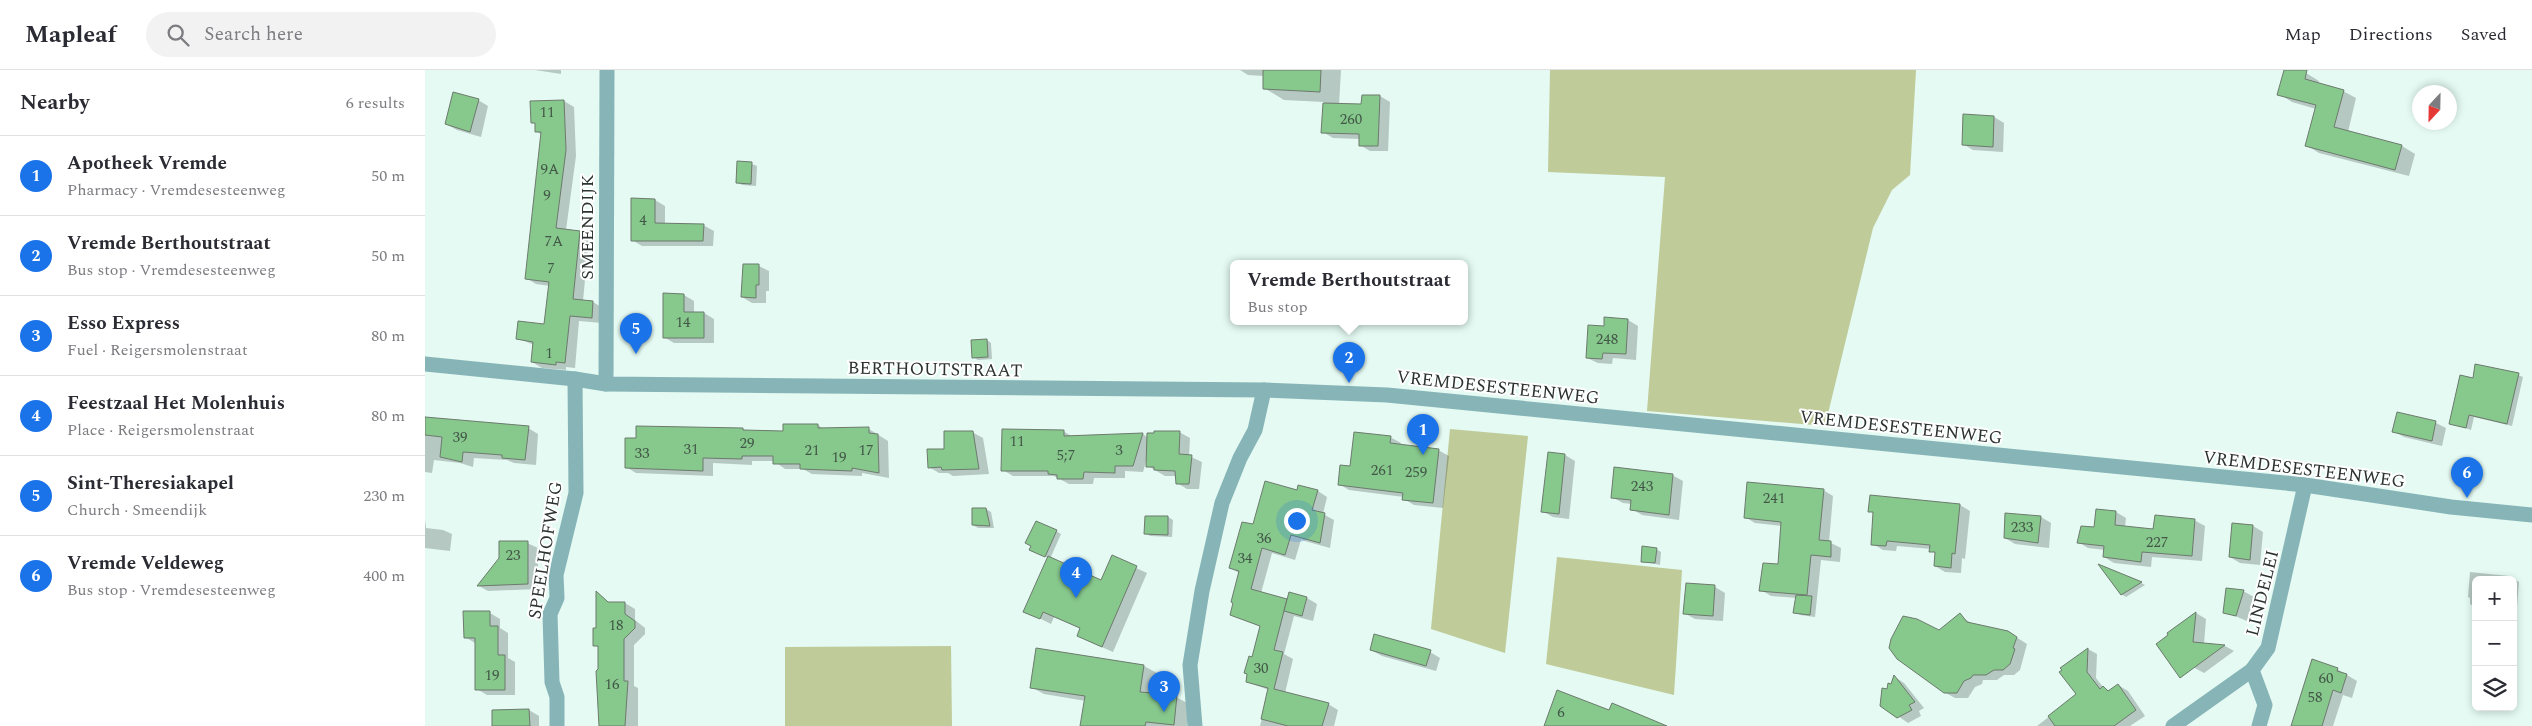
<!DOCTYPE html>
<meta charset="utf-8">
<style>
:root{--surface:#fff;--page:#f2f2f3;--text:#2b2b33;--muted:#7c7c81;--line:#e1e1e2;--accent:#1a73e8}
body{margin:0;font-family:Spectral,serif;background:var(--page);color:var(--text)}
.controls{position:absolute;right:15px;bottom:15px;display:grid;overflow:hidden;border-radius:8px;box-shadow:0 2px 8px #0003}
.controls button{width:45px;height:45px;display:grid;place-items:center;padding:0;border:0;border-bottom:1px solid var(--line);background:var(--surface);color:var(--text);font:25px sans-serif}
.compass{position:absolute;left:1987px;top:15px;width:45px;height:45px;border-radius:50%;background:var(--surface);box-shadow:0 2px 8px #0003;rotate:202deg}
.you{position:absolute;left:871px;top:450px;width:18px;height:18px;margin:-12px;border:4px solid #fff;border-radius:50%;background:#1a73e8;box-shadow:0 0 0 8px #1a73e833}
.badge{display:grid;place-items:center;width:32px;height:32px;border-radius:50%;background:var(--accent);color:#fff;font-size:16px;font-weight:700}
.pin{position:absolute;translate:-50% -41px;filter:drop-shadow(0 1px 2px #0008)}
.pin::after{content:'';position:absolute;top:26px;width:18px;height:15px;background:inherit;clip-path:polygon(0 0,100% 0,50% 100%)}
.popup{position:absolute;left:805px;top:190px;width:238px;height:65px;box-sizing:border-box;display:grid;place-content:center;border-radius:8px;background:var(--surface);filter:drop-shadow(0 1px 4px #0005);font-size:16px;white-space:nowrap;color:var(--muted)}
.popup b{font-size:19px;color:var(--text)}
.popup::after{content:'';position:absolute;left:50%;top:100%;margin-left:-10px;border:10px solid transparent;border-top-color:var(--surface)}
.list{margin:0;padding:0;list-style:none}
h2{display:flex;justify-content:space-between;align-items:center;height:65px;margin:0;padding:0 20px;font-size:21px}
h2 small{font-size:16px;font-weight:400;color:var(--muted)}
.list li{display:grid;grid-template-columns:32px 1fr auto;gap:15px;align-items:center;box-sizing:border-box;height:80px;padding:0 20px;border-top:1px solid var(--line)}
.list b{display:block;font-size:19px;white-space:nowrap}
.list p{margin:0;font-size:16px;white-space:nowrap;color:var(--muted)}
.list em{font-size:16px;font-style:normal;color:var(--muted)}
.icon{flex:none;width:28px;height:28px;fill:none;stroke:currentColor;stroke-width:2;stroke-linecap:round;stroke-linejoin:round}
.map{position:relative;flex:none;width:2107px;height:656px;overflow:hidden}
header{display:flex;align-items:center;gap:30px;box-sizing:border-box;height:70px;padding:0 25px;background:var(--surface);border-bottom:1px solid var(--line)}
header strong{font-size:24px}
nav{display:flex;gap:28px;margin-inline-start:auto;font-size:18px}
.search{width:350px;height:45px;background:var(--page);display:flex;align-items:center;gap:12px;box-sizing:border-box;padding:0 18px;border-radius:28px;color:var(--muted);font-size:19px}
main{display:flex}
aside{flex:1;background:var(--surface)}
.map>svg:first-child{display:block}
.green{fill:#bfcb99}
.shadow{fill:#0003}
.building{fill:#87c88d;stroke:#6d7a6d}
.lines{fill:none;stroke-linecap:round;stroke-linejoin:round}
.minor{stroke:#87b4b7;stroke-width:15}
.labels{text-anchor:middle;stroke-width:4;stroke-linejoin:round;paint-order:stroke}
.number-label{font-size:15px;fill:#425847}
.street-label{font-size:18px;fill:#2b3330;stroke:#fff}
</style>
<header>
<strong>Mapleaf</strong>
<div class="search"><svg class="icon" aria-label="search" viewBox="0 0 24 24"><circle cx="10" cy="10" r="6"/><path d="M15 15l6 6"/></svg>Search here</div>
<nav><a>Map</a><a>Directions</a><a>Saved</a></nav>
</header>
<main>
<aside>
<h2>Nearby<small>6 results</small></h2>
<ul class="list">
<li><span class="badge">1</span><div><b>Apotheek Vremde</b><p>Pharmacy · Vremdesesteenweg</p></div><em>50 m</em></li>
<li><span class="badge">2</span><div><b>Vremde Berthoutstraat</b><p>Bus stop · Vremdesesteenweg</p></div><em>50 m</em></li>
<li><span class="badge">3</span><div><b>Esso Express</b><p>Fuel · Reigersmolenstraat</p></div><em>80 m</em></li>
<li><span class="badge">4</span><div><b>Feestzaal Het Molenhuis</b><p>Place · Reigersmolenstraat</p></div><em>80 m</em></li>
<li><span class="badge">5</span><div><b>Sint-Theresiakapel</b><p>Church · Smeendijk</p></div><em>230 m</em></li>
<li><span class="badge">6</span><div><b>Vremde Veldeweg</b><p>Bus stop · Vremdesesteenweg</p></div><em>400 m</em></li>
</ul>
</aside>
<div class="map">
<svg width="2107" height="656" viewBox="0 0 2107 656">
<rect width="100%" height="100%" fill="#e4faf3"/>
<g class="green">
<path d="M1125,0H1491L1485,105L1467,120L1448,158L1400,356L1222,341L1240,107L1123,102Z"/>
<path d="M1025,359L1103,366L1080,583L1006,559Z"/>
<path d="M1132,487L1257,500L1249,625L1121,594Z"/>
<path d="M526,576L527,656H360V577Z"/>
</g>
<g class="shadow">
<path d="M110,0H136V4Z"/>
<path d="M815,0H916L914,35L937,36L955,26L965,32L963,81H945L935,75V69L908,68L898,62L899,32L859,30L839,18V6L823,5Z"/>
<path d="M1863,0L1881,3L1894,11L1893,14L1918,21L1931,28L1923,62L1977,76L1990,84L1984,106L1894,83L1881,75L1891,39L1867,32L1854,24Z"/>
<path d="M53,30L63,36L56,67L32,60L21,54Z"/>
<path d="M139,31L149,37L151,86L141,160L154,162L164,168L158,231L168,232L178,238L177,253L154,251L150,298L141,297V300L117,298L107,292L109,275L92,268L120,255L125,216L111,214L101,208L117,65L111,61V54L107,52Z"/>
<path d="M1569,47L1579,53L1578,82L1548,80L1538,74Z"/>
<path d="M313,93L327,94L332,96L331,116L317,115L312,112Z"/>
<path d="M230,130L240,136V154L278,155L289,161L288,176H217L207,170Z"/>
<path d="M319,195L334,196L344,201V221H341V233H327L317,227Z"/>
<path d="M259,225L269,231V243H279L289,249V273H249L239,267Z"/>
<path d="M1203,250L1213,256L1211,290L1188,288L1187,294L1173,293L1162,288L1180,257Z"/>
<path d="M562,270L566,273L567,289L553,290L548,287Z"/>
<path d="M2093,305L2098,307L2087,356L2049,347L2046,360L2025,353L2048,309Z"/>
<path d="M1973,343L2011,353L2021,358L2017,376L1979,367L1968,361Z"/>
<path d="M0,347L103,358L113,364L111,395L89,393L82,390L49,388L48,397L35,393L9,390L7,403L0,402Z"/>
<path d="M393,355L399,359H444L463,371L464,408L437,403V406L387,404L378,399H360L349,391H327V395L288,393V406L211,403L201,397L318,359L322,361L359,363Z"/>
<path d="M638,361L648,367L718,364L723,368L754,362L765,368L764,386L777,392L774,419H762L752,413V406H740L723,396L722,388L718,402L700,401V408H669L668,414H644L629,406H588L578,400Z"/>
<path d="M547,362L558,368L564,404L528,406L523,403H514L504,397L520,380Z"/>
<path d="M965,367L976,373L975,376L1013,380L1024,386L1018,438L989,435L979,429V427L924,420L914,414L926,398Z"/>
<path d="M1140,385L1150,391L1144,449L1128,447L1117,441Z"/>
<path d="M1247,405L1258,411L1254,450L1217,445L1207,439V434L1198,433L1187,427Z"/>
<path d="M1398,420L1408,426L1404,472L1416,478L1415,492L1396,490L1390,547L1375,545L1370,542L1372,528L1346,526L1336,520L1354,495L1357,456L1330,453L1320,447Z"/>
<path d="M893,421L902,427L898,444L909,450L905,478L876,470L870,490L847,483L836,523L862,530L865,524L882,528L892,534L888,551L869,546L859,584L868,589L860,623L903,634L913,640L909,656H835L844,620L822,612L836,557L807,545L814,503L805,498L829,456L873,422Z"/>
<path d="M1535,435L1545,441L1540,489L1537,488L1536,503L1520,502L1510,496L1512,484L1506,479L1472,476L1471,481L1458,480L1448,474L1450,444L1445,441Z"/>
<path d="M561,439L566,442L569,458H553L548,455Z"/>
<path d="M1672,440L1691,442L1701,448L1700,457L1729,461L1769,450L1780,456L1777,491L1727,487L1726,497L1689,493L1679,487L1680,480L1663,478L1653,472L1670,458Z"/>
<path d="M1581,444L1616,447L1626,453L1624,478L1590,474L1580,468Z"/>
<path d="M721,447H743L748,450L747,467L725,466L720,463Z"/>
<path d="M0,449L1,458L18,460L27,464L25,481L0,478Z"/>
<path d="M1828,456L1838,462L1835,495L1815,493L1805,487Z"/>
<path d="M631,461L636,464L625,489L677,511L687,487L722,503L688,582L663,571L656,559L629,547L626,554L600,541L623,488L615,483Z"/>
<path d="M102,473L113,478V519L63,521L54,516Z"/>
<path d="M1231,479L1236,482L1235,495L1217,491Z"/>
<path d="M1676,497L1716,513L1720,515L1701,527L1696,524Z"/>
<path d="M2045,502L2084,506L2094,512L2092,537L2088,536V510H2051V538L2045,534V528L2043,527Z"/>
<path d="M1290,517L1300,523L1298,551L1270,549L1259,543Z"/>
<path d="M1818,521L1829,527L1822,551L1800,542Z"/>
<path d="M172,523L186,534L200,533L210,539V550L220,558V564L209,575V616L213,618V656H175L174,578L170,575L173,559Z"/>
<path d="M65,543L75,549V558L83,563V588L90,592V625H62L52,619L50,573L40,567Z"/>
<path d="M1771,543L1781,549L1779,574L1800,576L1809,581L1779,603L1768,597L1743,563Z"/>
<path d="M1535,545L1548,555L1583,562L1602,574L1595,600L1589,605H1579L1572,610H1558L1557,614L1550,617L1543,628H1530L1519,622L1515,562Z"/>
<path d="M1663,579L1672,584L1671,608L1678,617L1685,621L1693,615L1703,621L1720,646L1705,656H1612L1652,625Z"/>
<path d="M612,580L719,596L732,603L728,624L751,627L764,634L762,656H657L661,631L619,624L606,617Z"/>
<path d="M946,580L1005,582L1015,588L1011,601L957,586Z"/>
<path d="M1912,599L1932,611L1927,628L1918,625L1908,656H1867Z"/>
<path d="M1470,607L1479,613L1499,638L1494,641L1496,646L1483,653L1473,646L1463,621Z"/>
<path d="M104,640L114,646V656H69Z"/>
</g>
<g class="building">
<path d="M838,0H896L895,22L838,19Z"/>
<path d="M1859,0H1882L1880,9L1919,20L1909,57L1977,75L1970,100L1880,76L1891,35L1852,25Z"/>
<path d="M28,22L54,29L45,62L20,54Z"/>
<path d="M937,25H955L953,76H934V64L896,63L898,33L936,34Z"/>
<path d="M139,30L141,80L131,158L155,161L148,229L168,231L167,248L145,246L140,293L131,292V295L106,292L108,272L91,269L93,251L119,254L124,212L100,209L116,62H110V53H106L105,31Z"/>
<path d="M1538,44L1569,46L1568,77L1537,75Z"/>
<path d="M312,91L327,92L326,114L311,113Z"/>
<path d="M206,128L230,129V153L279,154L278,171H206Z"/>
<path d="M318,194H334V215H331V228L316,227Z"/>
<path d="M238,223L259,224V242H279V268H238Z"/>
<path d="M1179,247L1203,249L1201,284L1178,283L1177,289L1161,288L1163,255L1179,256Z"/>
<path d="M562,269L563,287L547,288L546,270Z"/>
<path d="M2050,294L2094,303L2082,354L2044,345L2041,358L2024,354L2035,305L2048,308Z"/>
<path d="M1972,342L2011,351L2007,371L1967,362Z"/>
<path d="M0,347L104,356L100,390L77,388V385L38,382L37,392L15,387L17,367L0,365Z"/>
<path d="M358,354H393V358L444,357V363L453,364L454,403L427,398V401L375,399V394H348V386H317V389L278,388V401L200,398V368H211V356L318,358V360L358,361Z"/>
<path d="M577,359L639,360V366L718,363L708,396H690V403L659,402L658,409H632V405L623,404V401H576Z"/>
<path d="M519,361H548L554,399L517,400L516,397L503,398L502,379H519Z"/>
<path d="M729,361H755L754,384L767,385L764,414H751L750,401L729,400V397H721L722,363H729Z"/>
<path d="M929,362L966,366L965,373L1014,379L1008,433L977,430L978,423L913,415L915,395L925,396Z"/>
<path d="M1123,382L1140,384L1134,444L1116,442Z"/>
<path d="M1189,397L1248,404L1244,445L1205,440L1206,430L1186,428Z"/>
<path d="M840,411L872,420L873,415L893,420L887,440L900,443L895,473L866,465L860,485L837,478L826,519L862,529L849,580L858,582L849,619L904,633L897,656H863L836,649L843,618L821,612L822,604L819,603L824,586L827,587L835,556L805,545L808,533L806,532L814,501L804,498L817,452L828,454Z"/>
<path d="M1322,412L1399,419L1394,470L1406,471V487L1386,485L1382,525L1334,521L1338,493L1353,494L1356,452L1319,448Z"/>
<path d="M1445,425L1535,434L1530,484L1527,483L1526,498L1509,496L1510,482H1504L1505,475L1462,471L1461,476L1446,475L1448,442H1443Z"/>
<path d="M547,438H561L565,456L547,455Z"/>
<path d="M1671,439L1691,441L1690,455L1728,459L1730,445L1770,449L1767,486L1717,482L1716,492L1678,487L1679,476L1652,473L1656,456L1669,457Z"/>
<path d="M1580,443L1616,446L1613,473L1579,468Z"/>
<path d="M720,446H743V465L719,464Z"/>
<path d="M611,451L632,460L620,487L604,480L606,476L600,473Z"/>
<path d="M1807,453L1828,455L1825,490L1804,487Z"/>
<path d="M74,471H103V514L52,516L74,488Z"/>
<path d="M1217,476L1232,478L1230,493L1216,492Z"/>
<path d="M687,485L712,496L677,577L652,566L655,558L618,542L615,549L598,542L623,486L676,510Z"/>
<path d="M1673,494L1717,512L1696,525Z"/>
<path d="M1261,513L1290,515L1288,546L1258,544Z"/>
<path d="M1801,518L1819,520L1811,546L1798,543Z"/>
<path d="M171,521L183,532H200V544L210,551V558L199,569V611H203L200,656H174L171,601L173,599V576H168V558H171Z"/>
<path d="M864,522L882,527L877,546L859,541Z"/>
<path d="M1371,525L1387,526L1385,545L1368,543Z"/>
<path d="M38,541H65V556H73V585H80V620H50V568H39Z"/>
<path d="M1771,542L1768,572L1800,575L1755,608L1731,574L1743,565L1742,563Z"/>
<path d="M1535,543L1542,552L1583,561L1592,567L1588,578L1590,579L1585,594L1578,600H1569L1561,605H1548L1546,608L1539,611L1532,623H1519L1472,589L1464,578L1466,569L1478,546L1492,549L1514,560Z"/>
<path d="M949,564L1006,580L1001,596L945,580Z"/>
<path d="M611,578L719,595L715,622L752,625L749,655L721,652L720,656H655L660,626L605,618Z"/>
<path d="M1663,578L1662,602L1675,619L1678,616L1683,621L1693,614L1711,640L1689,656H1630L1623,646L1651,624L1634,602L1637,600L1635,598Z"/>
<path d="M1887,589L1913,598L1912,601L1922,604L1916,623L1908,620L1897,656H1866Z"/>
<path d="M1469,605L1490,632L1484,635L1487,640L1472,648L1455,636L1457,618L1462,619L1463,613L1466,614Z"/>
<path d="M1132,620L1184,640L1187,633L1242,656H1119Z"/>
<path d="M104,639L105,656H67V640Z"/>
</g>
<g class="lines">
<g class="minor">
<path d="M0,294L150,309L181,314L839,320L962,325L1880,415L2026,437L2107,445"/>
<path d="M181,314L182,0"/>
<path d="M1827,600L1840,635L1834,656"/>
<path d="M132,656V627L127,612L125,544L132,528L131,505L151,423L150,309"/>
<path d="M770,656L765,595L777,521L797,433L815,388L830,360L839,320"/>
<path d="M1748,656L1827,600L1843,578L1880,415"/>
</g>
</g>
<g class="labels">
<g class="number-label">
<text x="122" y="47">11</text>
<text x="926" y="54">260</text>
<text x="125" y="104">9A</text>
<text x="122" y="130">9</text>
<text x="218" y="155">4</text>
<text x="129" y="176">7A</text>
<text x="126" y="203">7</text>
<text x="258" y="257">14</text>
<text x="1182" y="274">248</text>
<text x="124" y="288">1</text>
<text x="35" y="372">39</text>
<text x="592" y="376">11</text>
<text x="322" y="378">29</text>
<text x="266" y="384">31</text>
<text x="387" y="385">21</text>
<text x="441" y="385">17</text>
<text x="694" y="385">3</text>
<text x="217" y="388">33</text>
<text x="641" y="390">5;7</text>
<text x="414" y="392">19</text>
<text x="957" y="405">261</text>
<text x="991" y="407">259</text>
<text x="1217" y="421">243</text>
<text x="1349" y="433">241</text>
<text x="1597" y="462">233</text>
<text x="839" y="473">36</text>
<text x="1732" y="477">227</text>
<text x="88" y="490">23</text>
<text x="820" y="493">34</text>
<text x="191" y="560">18</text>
<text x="836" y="603">30</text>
<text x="67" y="610">19</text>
<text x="1901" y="613">60</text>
<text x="187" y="619">16</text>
<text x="1890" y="632">58</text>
<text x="1136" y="647">6</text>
</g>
<g class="street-label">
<text transform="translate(162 157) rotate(-90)" y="6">SMEENDIJK</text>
<text transform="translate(510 299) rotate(1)" y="6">BERTHOUTSTRAAT</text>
<text transform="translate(1073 317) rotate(6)" y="6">VREMDESESTEENWEG</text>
<text transform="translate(1476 357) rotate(6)" y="6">VREMDESESTEENWEG</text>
<text transform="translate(1879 399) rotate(7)" y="6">VREMDESESTEENWEG</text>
<text transform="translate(120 480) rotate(-81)" y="6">SPEELHOFWEG</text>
<text transform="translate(1837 523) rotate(-76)" y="6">LINDELEI</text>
</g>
</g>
</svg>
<div class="controls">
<button>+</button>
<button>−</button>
<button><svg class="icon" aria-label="layers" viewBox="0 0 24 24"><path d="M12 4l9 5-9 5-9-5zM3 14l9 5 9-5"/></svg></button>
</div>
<svg class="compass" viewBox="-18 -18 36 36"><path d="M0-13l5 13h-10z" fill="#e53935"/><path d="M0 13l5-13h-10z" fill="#7c7c81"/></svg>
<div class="you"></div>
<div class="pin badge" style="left:998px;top:385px">1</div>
<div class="pin badge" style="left:924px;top:313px">2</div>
<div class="popup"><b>Vremde Berthoutstraat</b>Bus stop</div>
<div class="pin badge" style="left:739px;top:642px">3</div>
<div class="pin badge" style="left:651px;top:528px">4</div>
<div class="pin badge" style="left:211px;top:284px">5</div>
<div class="pin badge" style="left:2042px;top:428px">6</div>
</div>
</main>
